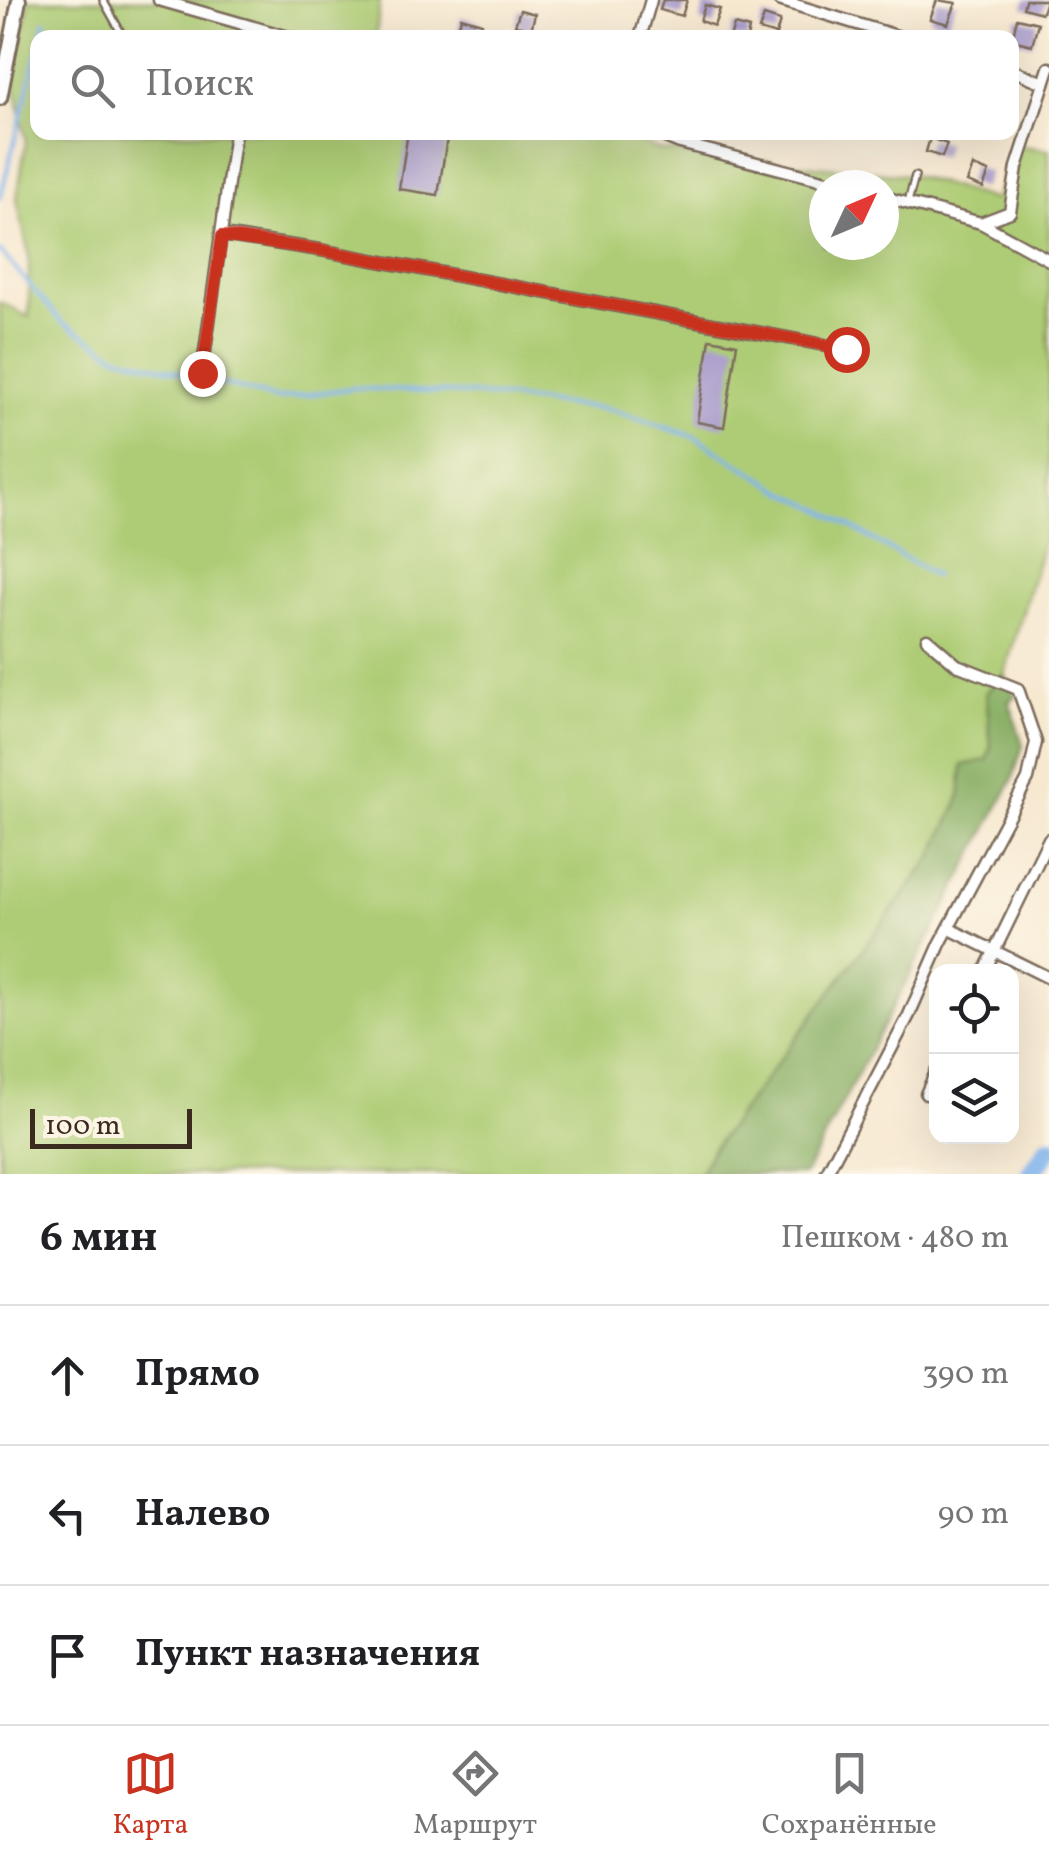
<!DOCTYPE html>
<html lang="ru">
<meta charset="utf-8">
<style>
:root{--surface:#fff;--page:#f2f2f2;--text:#202124;--muted:#757577;--line:#e0e0e0;--accent:#c8321e}
body{margin:0;font-family:Vollkorn,serif;background:var(--page);color:var(--text)}
.controls{position:absolute;right:30px;bottom:30px;display:grid;overflow:hidden;border-radius:20px;box-shadow:0 10px 40px #0002}
.controls button{width:90px;height:90px;display:grid;place-items:center;padding:0;border:0;border-bottom:2px solid var(--line);background:var(--surface);color:var(--text);font:50px sans-serif}
.compass{position:absolute;left:809px;top:170px;width:90px;height:90px;border-radius:50%;background:var(--surface);box-shadow:0 10px 40px #0002;rotate:46deg}
.scale{position:absolute;left:30px;bottom:25px;width:162px;box-sizing:border-box;padding-left:10px;border:5px solid #3b2a1e;border-top:0;font-size:28px;line-height:35px;white-space:nowrap;color:#3b2a1e;-webkit-text-stroke:8px #fcf5e5;paint-order:stroke}
.stop{position:absolute;width:30px;height:30px;margin:-22px;border:8px solid #c8321e;border-radius:50%;background:#fff}
.stop.end{background:#c8321e;border-color:#fff;box-shadow:0 2px 10px #0008}
.list{margin:0;padding:0;list-style:none}
h2{display:flex;justify-content:space-between;align-items:center;height:130px;margin:0;padding:0 40px;font-size:42px}
h2 small{font-size:32px;font-weight:400;color:var(--muted)}
.list li{display:grid;grid-template-columns:65px 1fr auto;gap:30px;align-items:center;box-sizing:border-box;height:140px;padding:0 40px;border-top:2px solid var(--line)}
.list b{display:block;font-size:38px;white-space:nowrap}
.list em{font-size:32px;font-style:normal;color:var(--muted)}
.icon{flex:none;width:55px;height:55px;fill:none;stroke:currentColor;stroke-width:2;stroke-linecap:round;stroke-linejoin:round}
.map{position:relative;flex:none;width:1049px;height:1174px;overflow:hidden}
.search{position:absolute;background:var(--surface);box-shadow:0 10px 40px #0002;left:30px;right:30px;top:30px;height:110px;display:flex;align-items:center;gap:25px;box-sizing:border-box;padding:0 35px;border-radius:20px;color:var(--muted);font-size:38px}
.sheet{height:550px;background:var(--surface)}
nav{display:flex;justify-content:space-around;align-items:center;box-sizing:border-box;height:140px;border-top:2px solid var(--line);background:var(--surface);font-size:28px;color:var(--muted)}
nav a{display:grid;justify-items:center;gap:5px}
nav .on{color:var(--accent)}
.map>svg:first-child{display:block}
.green{fill:#adcc74;stroke:#747b49;stroke-width:2.5;fill-rule:evenodd}
.forest{fill:#8ab066;stroke:#626d42;stroke-width:2.5}
.lines{fill:none;stroke-linecap:round;stroke-linejoin:round}
.stream{stroke:#81b4ee;stroke-width:4}
.river{stroke:#81b4ee;stroke-width:20}
.building{fill:#ac9fcd}
.service-casing{stroke:#7d6c5c;stroke-width:10}
.minor-casing{stroke:#7d6c5c;stroke-width:15}
.tertiary-casing{stroke:#7d6c5c;stroke-width:18}
.service{stroke:#fff;stroke-width:5}
.minor{stroke:#fff;stroke-width:10}
.tertiary{stroke:#fff;stroke-width:12}
.route{stroke:#c8321e;stroke-width:12}
</style>
<div class="map">
<svg width="1049" height="1174" viewBox="0 0 1049 1174">
<rect width="100%" height="100%" fill="#fcf5e5"/>
<filter id="ink" filterUnits="userSpaceOnUse"><feTurbulence type="fractalNoise" baseFrequency=".01" numOctaves="2"/><feDisplacementMap in="SourceGraphic" scale="20" xChannelSelector="R" yChannelSelector="G"/><feConvolveMatrix kernelMatrix="1 2 1 2 8 2 1 2 1" color-interpolation-filters="sRGB"/></filter>
<filter id="wash" filterUnits="userSpaceOnUse"><feTurbulence type="fractalNoise" baseFrequency=".0048" numOctaves="4" result="noise"/><feDisplacementMap in="SourceGraphic" scale="40" xChannelSelector="R" yChannelSelector="G"/><feGaussianBlur stdDeviation="2.25" result="paint"/><feColorMatrix in="noise" values="0 0 0 0 0 0 0 0 0 0 0 0 0 0 0 0 0 1.4 0 .05"/><feComposite in="paint" operator="in"/></filter>
<g filter="url(#wash)">
<rect width="100%" height="100%" fill="#f7e8d0"/>
<path class="green" d="M29,0H380L376,37L38,38V132L622,133L657,150L915,176L995,200L1015,145L1049,150V524L1004,675L986,692L991,747L987,760L963,765L960,798L933,856L712,1150L700,1174H0V302L29,317V256L17,199L26,141L14,80ZM824,185H884V245H824Z"/>
<path class="forest" d="M1004,675L1016,696L1009,701L1023,745L1012,781L805,1174H700L712,1150L933,856L960,798L963,765L987,760L991,747L986,692Z"/>
<g class="lines">
<g class="stream">
<path d="M41,38L45,21"/>
<path d="M0,198L38,51"/>
<path d="M0,251L62,322L116,355L278,399L353,388L470,394L608,409L695,437L786,493L819,508L935,576"/>
</g>
<path class="river" d="M1031,1174L1049,1148"/>
</g>
<g id="blocks">
<g class="building">
<path d="M663,0H687L682,16L660,10Z"/>
<path d="M937,0L956,3L948,24L930,19Z"/>
<path d="M1025,0H1046L1042,13L1023,8Z"/>
<path d="M705,5L720,9L714,26L700,21Z"/>
<path d="M520,10L535,14L529,38L518,36L521,26L515,25Z"/>
<path d="M764,16L780,21L776,35L759,30Z"/>
<path d="M461,17L482,23L478,38H456Z"/>
<path d="M1017,18L1038,23L1032,45L1012,40Z"/>
<path d="M734,25L749,29L747,38H730Z"/>
<path d="M408,132H448L438,195L399,189Z"/>
<path d="M930,138L947,144L942,157L926,152Z"/>
<path d="M973,166L989,172L983,188L967,182Z"/>
<path d="M710,339L737,344L724,427L697,422Z"/>
</g>
</g>
</g>
<g filter="url(#ink)">
<use href="#blocks" fill-opacity="0" stroke="#7d6c5c" stroke-width="2.5"/>
<g class="lines">
<defs>
<g id="service">
<path d="M103,0L124,38"/>
<path d="M908,202L915,176"/>
</g>
<g id="minor">
<path d="M159,0L292,38"/>
<path d="M779,0L903,38"/>
<path d="M640,38L651,0"/>
<path d="M1012,70L1044,83"/>
<path d="M653,132L680,143L842,185"/>
<path d="M884,197L981,223L1049,260"/>
<path d="M981,223L1010,212L1017,167L1049,68"/>
<path d="M222,235L320,250L846,349"/>
<path d="M202,373L235,132"/>
<path d="M950,929L1049,978"/>
<path d="M984,972L1049,839"/>
<path d="M926,1094L936,1072"/>
<path d="M826,1174L909,1015L940,944L1028,779L1036,742L1018,689L957,665L927,639"/>
</g>
<path id="tertiary" d="M0,98L19,0"/>
</defs>
<use href="#service" class="service-casing"/>
<use href="#minor" class="minor-casing"/>
<use href="#tertiary" class="tertiary-casing"/>
<use href="#service" class="service"/>
<use href="#minor" class="minor"/>
<use href="#tertiary" class="tertiary"/>
</g>
</g>
<g class="lines" filter="url(#ink)">
<path class="route" d="M202,373L222,236L320,250L846,349"/>
</g>
</svg>
<div class="controls">
<button><svg class="icon" aria-label="locate" viewBox="0 0 24 24"><circle cx="12" cy="12" r="6"/><path d="M12 2v4M12 18v4M2 12h4M18 12h4"/></svg></button>
<button><svg class="icon" aria-label="layers" viewBox="0 0 24 24"><path d="M12 4l9 5-9 5-9-5zM3 14l9 5 9-5"/></svg></button>
</div>
<svg class="compass" viewBox="-18 -18 36 36"><path d="M0-13l5 13h-10z" fill="#e53935"/><path d="M0 13l5-13h-10z" fill="#757577"/></svg>
<div class="scale">100 m</div>
<div class="stop" style="left:846px;top:349px"></div>
<div class="stop end" style="left:202px;top:373px"></div>
<div class="search"><svg class="icon" aria-label="search" viewBox="0 0 24 24"><circle cx="10" cy="10" r="6"/><path d="M15 15l6 6"/></svg>Поиск</div>
</div>
<section class="sheet">
<h2>6 мин<small>Пешком · 480 m</small></h2>
<ul class="list">
<li><svg class="icon" aria-label="ahead" viewBox="0 0 24 24"><path d="M12 20V5M6 11l6-6 6 6"/></svg><div><b>Прямо</b></div><em>390 m</em></li>
<li><svg class="icon" aria-label="left" viewBox="0 0 24 24"><path d="M17 20v-9H6M10 6l-5 5 5 5"/></svg><div><b>Налево</b></div><em>90 m</em></li>
<li><svg class="icon" aria-label="arrive" viewBox="0 0 24 24"><path d="M6 21V4h12l-3 4 3 4H6"/></svg><div><b>Пункт назначения</b></div></li>
</ul>
</section>
<nav>
<a class="on"><svg class="icon" aria-label="map" viewBox="0 0 24 24"><path d="M3 6l6-2 6 2 6-2v14l-6 2-6-2-6 2zM9 4v14M15 6v14"/></svg>Карта</a>
<a><svg class="icon" aria-label="directions" viewBox="0 0 24 24"><path d="M12 3l9 9-9 9-9-9zM9 14v-3h6M13 9l2 2-2 2"/></svg>Маршрут</a>
<a><svg class="icon" aria-label="saved" viewBox="0 0 24 24"><path d="M7 4h10v16l-5-4-5 4z"/></svg>Сохранённые</a>
</nav>
